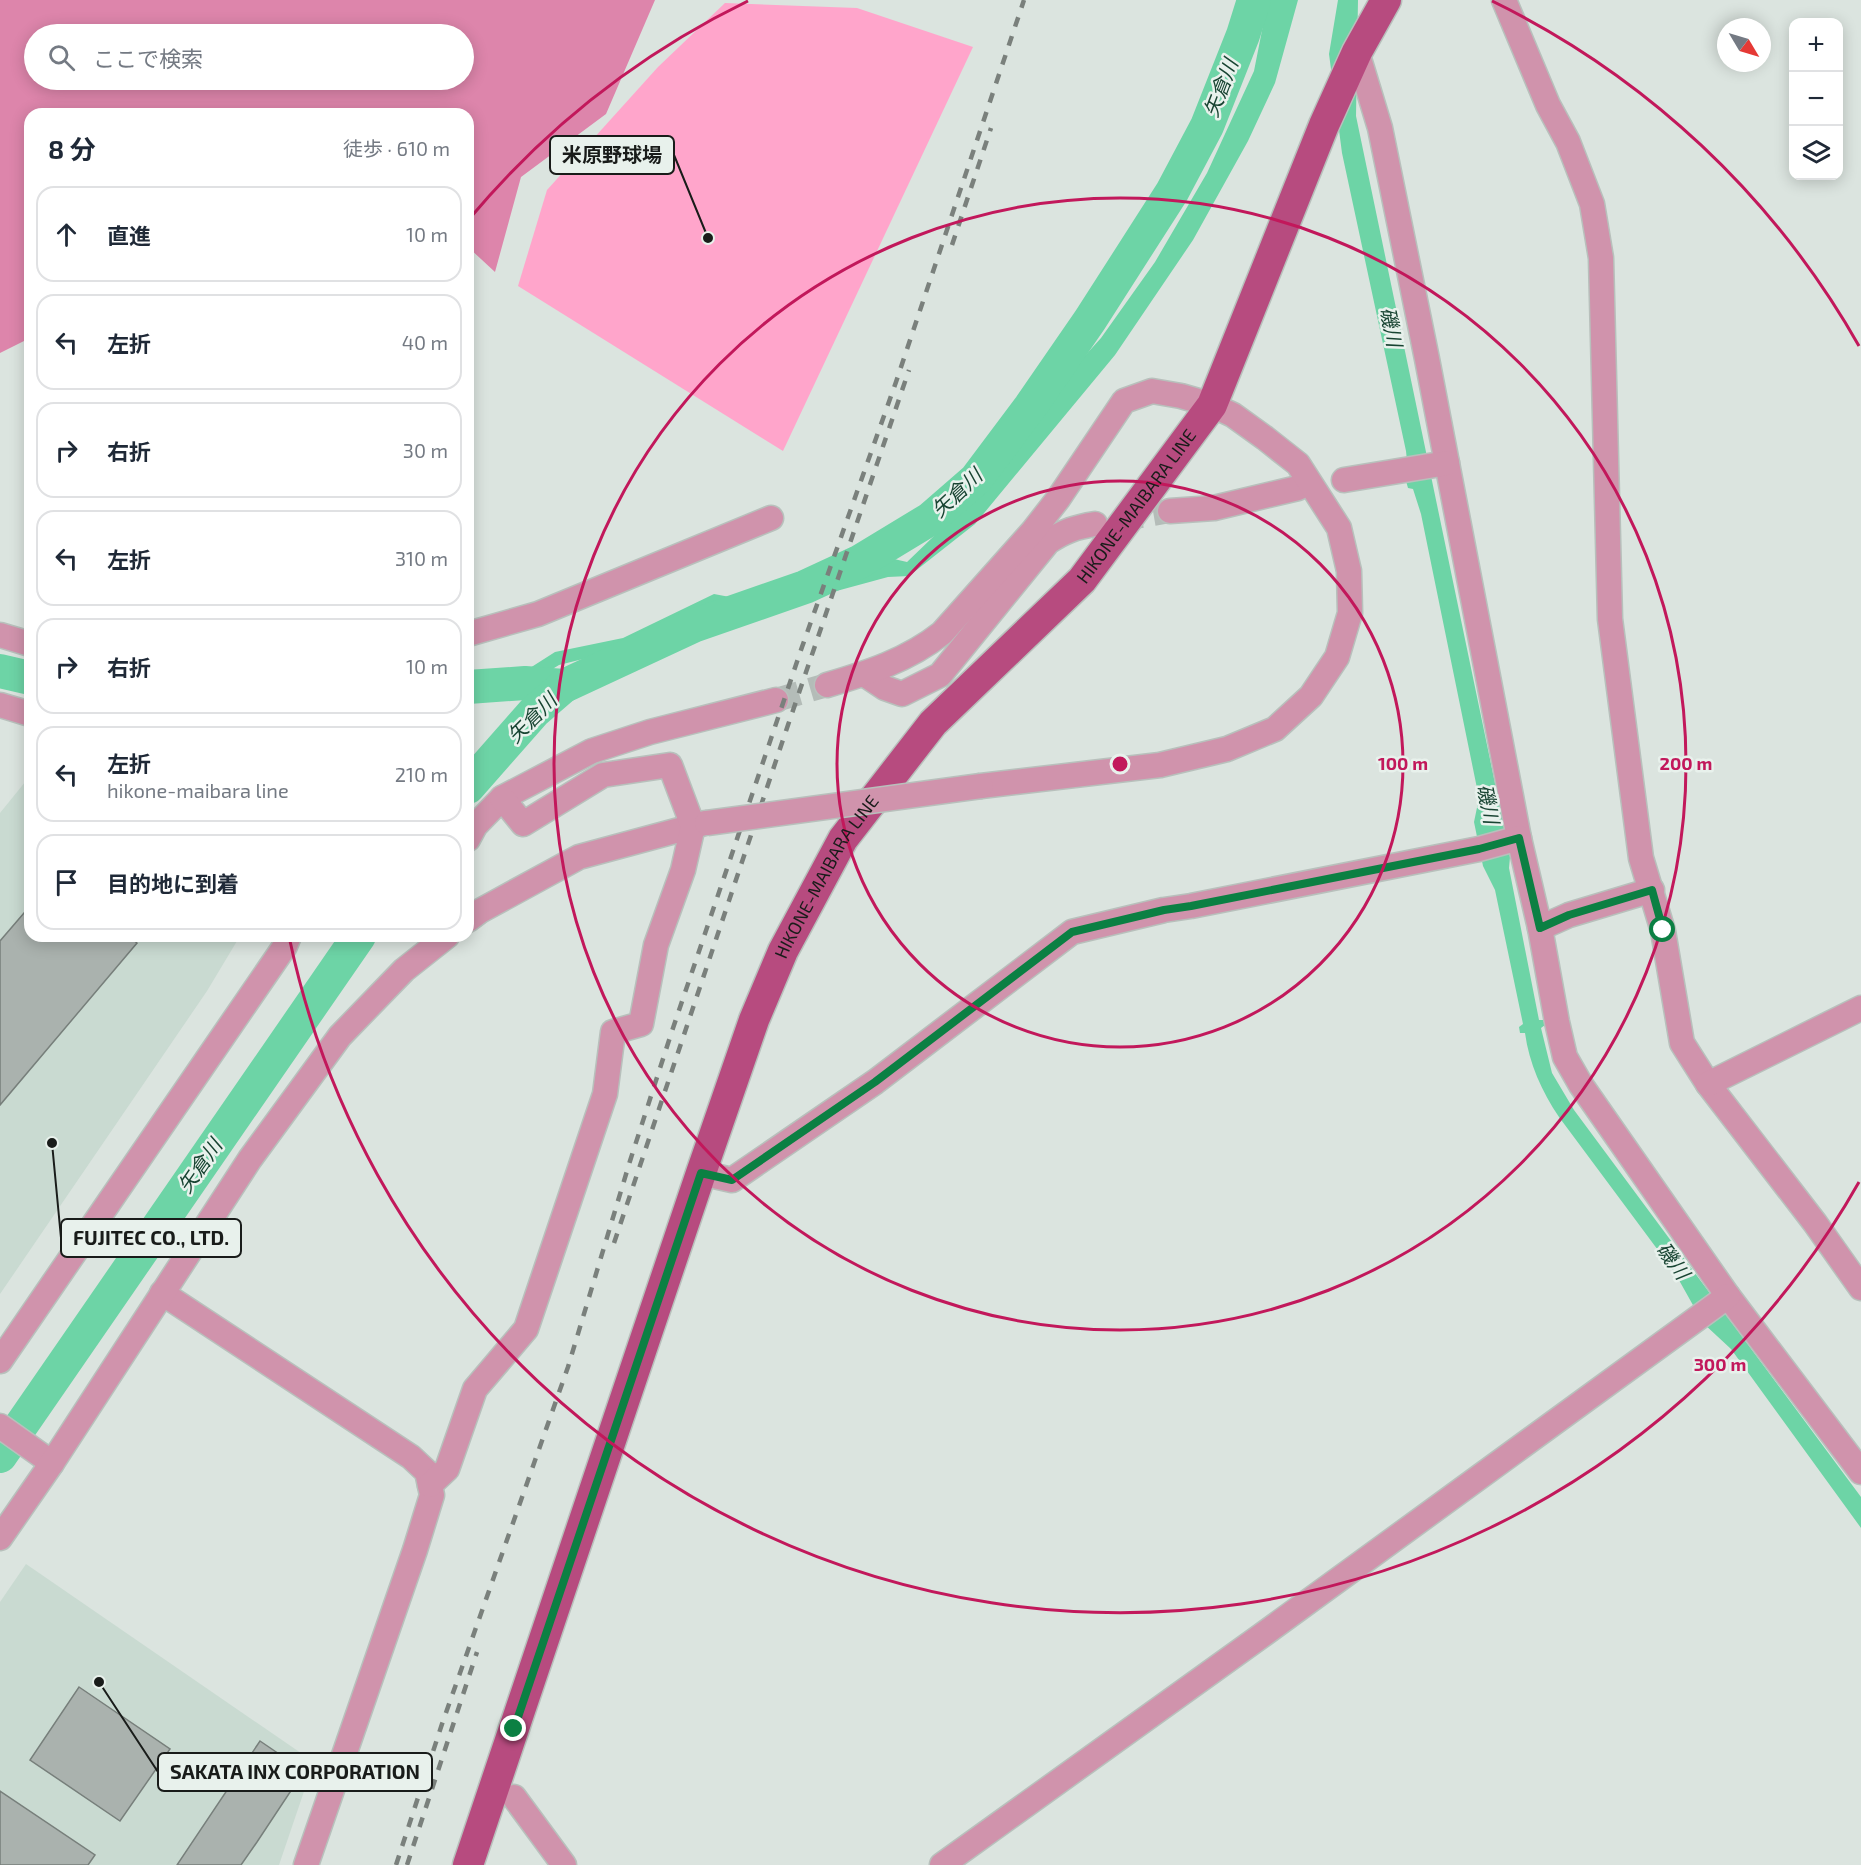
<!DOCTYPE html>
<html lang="ja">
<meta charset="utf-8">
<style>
:root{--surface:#fff;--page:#f2f2f3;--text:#1f2937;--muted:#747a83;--line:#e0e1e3}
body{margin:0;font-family:"Exo 2","Noto Sans JP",sans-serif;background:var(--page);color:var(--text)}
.controls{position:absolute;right:18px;top:18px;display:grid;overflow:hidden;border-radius:12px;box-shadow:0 3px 15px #0003}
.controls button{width:54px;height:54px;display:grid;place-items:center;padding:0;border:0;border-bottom:2px solid var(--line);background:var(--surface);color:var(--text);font:30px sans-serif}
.compass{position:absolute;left:1717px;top:18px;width:54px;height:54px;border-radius:50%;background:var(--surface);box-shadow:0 3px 15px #0003;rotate:128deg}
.stop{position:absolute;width:18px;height:18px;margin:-14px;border:4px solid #0b8043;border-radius:50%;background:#fff}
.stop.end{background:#0b8043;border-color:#fff;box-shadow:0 2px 6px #0008}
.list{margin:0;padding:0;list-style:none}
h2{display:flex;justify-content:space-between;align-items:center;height:78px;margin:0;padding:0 24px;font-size:26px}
h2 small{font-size:20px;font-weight:400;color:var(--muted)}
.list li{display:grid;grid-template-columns:39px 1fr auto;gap:18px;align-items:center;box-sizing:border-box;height:96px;margin:0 12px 12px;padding:0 12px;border:2px solid var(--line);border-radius:18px}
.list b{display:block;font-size:22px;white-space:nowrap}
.list p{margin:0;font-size:20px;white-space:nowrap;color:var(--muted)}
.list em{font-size:20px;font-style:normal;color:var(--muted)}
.icon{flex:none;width:33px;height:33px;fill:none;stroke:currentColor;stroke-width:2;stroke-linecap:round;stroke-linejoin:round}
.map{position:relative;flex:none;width:1861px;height:1865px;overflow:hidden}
.search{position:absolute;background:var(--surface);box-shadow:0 3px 15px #0003;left:24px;top:24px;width:450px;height:66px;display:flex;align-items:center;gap:15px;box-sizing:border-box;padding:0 21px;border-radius:33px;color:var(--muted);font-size:22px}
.panel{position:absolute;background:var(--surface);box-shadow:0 3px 15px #0003;left:24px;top:108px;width:450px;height:834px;border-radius:18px}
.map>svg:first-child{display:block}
.built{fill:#c9dad1}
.green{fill:#ffa5cb}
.forest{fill:#dd85ab;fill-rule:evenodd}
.water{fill:#6dd4a6}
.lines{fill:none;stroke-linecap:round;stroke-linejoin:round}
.river{stroke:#6dd4a6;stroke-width:34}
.building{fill:#aab2ae;stroke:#777f7b;stroke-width:1.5}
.minor-tunnel{stroke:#b4bcb8;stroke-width:24;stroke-dasharray:24 12;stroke-linecap:butt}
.minor-casing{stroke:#b8c0bc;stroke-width:27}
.major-casing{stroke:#b8c0bc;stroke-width:33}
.minor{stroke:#d093ac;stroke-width:24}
.major{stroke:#b74b7f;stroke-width:30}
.rail{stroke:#7a807c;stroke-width:4.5;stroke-dasharray:10 10;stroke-linecap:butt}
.minor-bridge-casing{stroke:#b8c0bc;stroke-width:27;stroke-linecap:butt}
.minor-bridge{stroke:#d093ac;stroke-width:24}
.route{stroke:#0b8043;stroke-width:8}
.ring{fill:none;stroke:#c2185b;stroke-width:3}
.labels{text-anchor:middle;stroke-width:5;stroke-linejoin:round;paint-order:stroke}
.street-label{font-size:18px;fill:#191c1a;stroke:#e8f1ec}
.water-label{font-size:20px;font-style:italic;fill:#184432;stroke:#e8f1ec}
.centre{fill:#c2185b;stroke:#e8f1ec;stroke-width:3}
.ring-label{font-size:18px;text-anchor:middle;font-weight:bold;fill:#c2185b;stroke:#e8f1ec;stroke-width:5;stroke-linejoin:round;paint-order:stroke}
.leader{fill:none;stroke:#191c1a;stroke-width:2}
.callout-dot{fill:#191c1a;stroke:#e8f1ec;stroke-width:2}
.callout{fill:#e8f1ec;stroke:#191c1a;stroke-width:2}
.callout-label{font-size:20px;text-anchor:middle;font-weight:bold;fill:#191c1a}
</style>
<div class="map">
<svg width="1861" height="1865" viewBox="0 0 1861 1865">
<rect width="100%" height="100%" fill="#dbe4df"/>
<g class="built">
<path d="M30,776V936H240L207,991L0,1294V813Z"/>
<path d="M26,1564L314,1762L279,1865H0V1602Z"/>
</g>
<path class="green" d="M725,3L857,8L973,47L783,451L518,286L547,190L658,67Z"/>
<path class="forest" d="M0,0H655L606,114L521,177L495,272L468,247V114H30V338L0,353ZM34,34H464V80H34Z"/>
<g class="water">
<path d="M1268,0H1298L1275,83L1248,141L1193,240L1115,355L975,524L909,576L888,577L737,618L708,616L627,653L591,657L559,665L510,695L497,689L555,652L623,638L714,594L735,598L762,588L785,590L881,556L907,562L960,511L1035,426L1055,389L1101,338L1155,262L1207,173L1254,71Z"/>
<path d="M1338,0H1358L1356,116L1506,836L1510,857L1509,868L1539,1020H1543L1545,1025L1541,1028L1552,1073L1574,1110L1861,1497V1528L1731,1349L1703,1323L1675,1273L1559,1117C1542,1092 1529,1063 1525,1033H1520L1519,1027L1523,1024L1495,890L1483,866L1474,822L1479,798L1421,514L1413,489L1408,488L1406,481L1409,480L1406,451L1342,153L1329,54Z"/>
</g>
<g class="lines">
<g class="river">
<path d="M0,671L30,678"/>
<path d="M468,687L525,683L564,686"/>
<path d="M468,787L534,712L564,686L693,626L805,587L859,562L930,519L976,479L1030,407L1090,320L1172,192L1207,126L1243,35L1254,0"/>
<path d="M0,1456L359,936"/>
</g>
</g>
<g class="building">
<path d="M30,906V936H128L137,943L0,1105V941Z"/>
<path d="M79,1687L170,1749L120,1821L30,1760Z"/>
<path d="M260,1741L304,1771L257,1842L241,1865H177Z"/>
<path d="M0,1791L95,1855L88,1865H0Z"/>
</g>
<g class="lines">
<g class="minor-tunnel">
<path d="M1118,520L1170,511"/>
<path d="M776,700L827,685"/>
</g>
<defs>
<g id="minor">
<path d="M1504,0L1548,105L1568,142L1592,204L1601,258L1610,619L1641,858L1663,931L1682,1043L1708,1084L1815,1223L1861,1288"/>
<path d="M1357,52L1380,128L1427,359L1519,838L1540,928L1557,1022L1565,1057L1581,1085L1728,1296L1861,1472"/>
<path d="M1344,480L1447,463"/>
<path d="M1170,511L1214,508L1298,488"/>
<path d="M468,634L538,614L771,518"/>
<path d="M0,635L30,644"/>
<path d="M864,674L885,688L902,694L940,675L1048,542C1064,531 1076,527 1095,524"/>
<path d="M827,685C868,673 908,660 942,633L1033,531L1058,499L1124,401L1152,391L1181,396L1212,405L1233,415L1265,438L1298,464L1339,528L1349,571L1350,613L1337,657L1311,696L1275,729L1227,749L1160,765L981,786"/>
<path d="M0,705L30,714"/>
<path d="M468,839L475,826L502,798L592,751L650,732L776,700"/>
<path d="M468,920L480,911L579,857L705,823"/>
<path d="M1540,928L1569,915L1652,890"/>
<path d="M1708,1084L1861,1008"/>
<path d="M701,1173L732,1180L875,1082L1072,932L1164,910L1191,906L1479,849L1519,838"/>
<path d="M162,1293L411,1457L427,1472L432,1495L415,1550L306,1865"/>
<path d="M0,1361L285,946L289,936"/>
<path d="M0,1426L52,1463"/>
<path d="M430,1485L447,1469L475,1389L526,1329L605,1094L613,1032L641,1024L656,945L683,870L693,826L670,765L603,775L523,824L502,798"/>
<path d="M0,1538L52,1463L250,1159L340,1036L404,970L447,936"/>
<path d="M514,1797L564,1865"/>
<path d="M942,1865L1261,1636L1728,1296"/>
</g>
<g id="major">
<path id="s1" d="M468,1865L701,1173L754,1020L783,951L843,839L933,723L1082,580L1212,405L1324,125L1357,52L1386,0"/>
</g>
</defs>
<use href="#minor" class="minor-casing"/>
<use href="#major" class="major-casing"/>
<use href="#minor" class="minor"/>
<use href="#major" class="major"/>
<g class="rail">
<path d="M952,245L991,128"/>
<path d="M614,1243L788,725L909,370"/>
<path d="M396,1865L442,1724L568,1367L630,1161L672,1031L802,647L896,382L1024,0"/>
<path d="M407,1865L477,1652"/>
</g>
<defs>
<path id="minor-bridge" d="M707,823L981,786"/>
</defs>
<use href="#minor-bridge" class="minor-bridge-casing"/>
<use href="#minor-bridge" class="minor-bridge"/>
</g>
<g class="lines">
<path class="route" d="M514,1729L701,1173L732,1180L875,1082L1072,932L1164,910L1191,906L1479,849L1519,838L1540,928L1569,915L1652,890L1663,930"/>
</g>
<g class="ring">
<circle cx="1120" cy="764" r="283"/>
<circle cx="1120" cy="764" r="566"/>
<path d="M1859 1182A849 849 0 0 1 290 941M470 218A849 849 0 0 1 748 1M1492 1A849 849 0 0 1 1859 346"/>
</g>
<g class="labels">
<g class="street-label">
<text dy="6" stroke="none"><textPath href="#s1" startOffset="1539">HIKONE-MAIBARA LINE</textPath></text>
<text dy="6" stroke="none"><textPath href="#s1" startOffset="1053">HIKONE-MAIBARA LINE</textPath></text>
</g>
<g class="water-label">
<text transform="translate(1221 88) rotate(-69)" y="7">矢倉川</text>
<text transform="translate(1391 327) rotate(79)" y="7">磯川</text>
<text transform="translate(957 493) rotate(-43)" y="7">矢倉川</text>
<text transform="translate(532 718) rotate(-45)" y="7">矢倉川</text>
<text transform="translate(1488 804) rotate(79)" y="7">磯川</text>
<text transform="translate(200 1166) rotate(-55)" y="7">矢倉川</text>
<text transform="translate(1673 1261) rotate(54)" y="7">磯川</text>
</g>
</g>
<circle cx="1120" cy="764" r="9" class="centre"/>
<g class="ring-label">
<text x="1403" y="770">100 m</text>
<text x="1686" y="770">200 m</text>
<text x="1720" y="1371">300 m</text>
</g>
<path class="leader" d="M708 238L674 155M52 1143L61 1238M99 1682L158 1772"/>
<g class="callout-dot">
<circle cx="708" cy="238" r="6"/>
<circle cx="52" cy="1143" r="6"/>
<circle cx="99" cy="1682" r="6"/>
</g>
<g class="callout">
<rect x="550" y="136" width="124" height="38" rx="6"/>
<rect x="61" y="1219" width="180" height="38" rx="6"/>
<rect x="158" y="1753" width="274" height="38" rx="6"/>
</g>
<g class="callout-label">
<text x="612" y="162">米原野球場</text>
<text x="151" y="1245">FUJITEC CO., LTD.</text>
<text x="295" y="1779">SAKATA INX CORPORATION</text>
</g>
</svg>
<div class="controls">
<button>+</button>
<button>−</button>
<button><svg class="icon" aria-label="layers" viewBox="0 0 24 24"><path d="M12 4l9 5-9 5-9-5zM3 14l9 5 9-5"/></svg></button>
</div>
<svg class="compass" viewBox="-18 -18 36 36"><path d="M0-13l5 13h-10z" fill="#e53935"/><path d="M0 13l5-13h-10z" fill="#747a83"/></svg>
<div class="stop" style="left:1663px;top:930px"></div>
<div class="stop end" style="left:514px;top:1729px"></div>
<div class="search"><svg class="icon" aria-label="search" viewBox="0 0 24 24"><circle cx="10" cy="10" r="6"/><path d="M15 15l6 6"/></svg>ここで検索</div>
<section class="panel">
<h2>8 分<small>徒歩 · 610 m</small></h2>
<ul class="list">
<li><svg class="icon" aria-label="ahead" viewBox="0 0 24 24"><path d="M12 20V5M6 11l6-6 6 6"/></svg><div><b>直進</b></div><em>10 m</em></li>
<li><svg class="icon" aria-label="left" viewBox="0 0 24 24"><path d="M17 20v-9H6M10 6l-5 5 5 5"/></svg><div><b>左折</b></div><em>40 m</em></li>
<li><svg class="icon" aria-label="right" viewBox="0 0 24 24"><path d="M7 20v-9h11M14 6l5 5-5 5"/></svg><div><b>右折</b></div><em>30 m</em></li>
<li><svg class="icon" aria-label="left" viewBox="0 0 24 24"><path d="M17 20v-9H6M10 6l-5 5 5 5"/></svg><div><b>左折</b></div><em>310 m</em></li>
<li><svg class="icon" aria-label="right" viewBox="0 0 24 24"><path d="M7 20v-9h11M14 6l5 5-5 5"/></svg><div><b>右折</b></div><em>10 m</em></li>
<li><svg class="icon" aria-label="left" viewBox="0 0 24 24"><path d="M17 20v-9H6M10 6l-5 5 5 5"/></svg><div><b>左折</b><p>hikone-maibara line</p></div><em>210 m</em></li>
<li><svg class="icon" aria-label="arrive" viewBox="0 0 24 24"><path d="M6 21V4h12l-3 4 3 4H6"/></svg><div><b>目的地に到着</b></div></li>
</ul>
</section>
</div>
